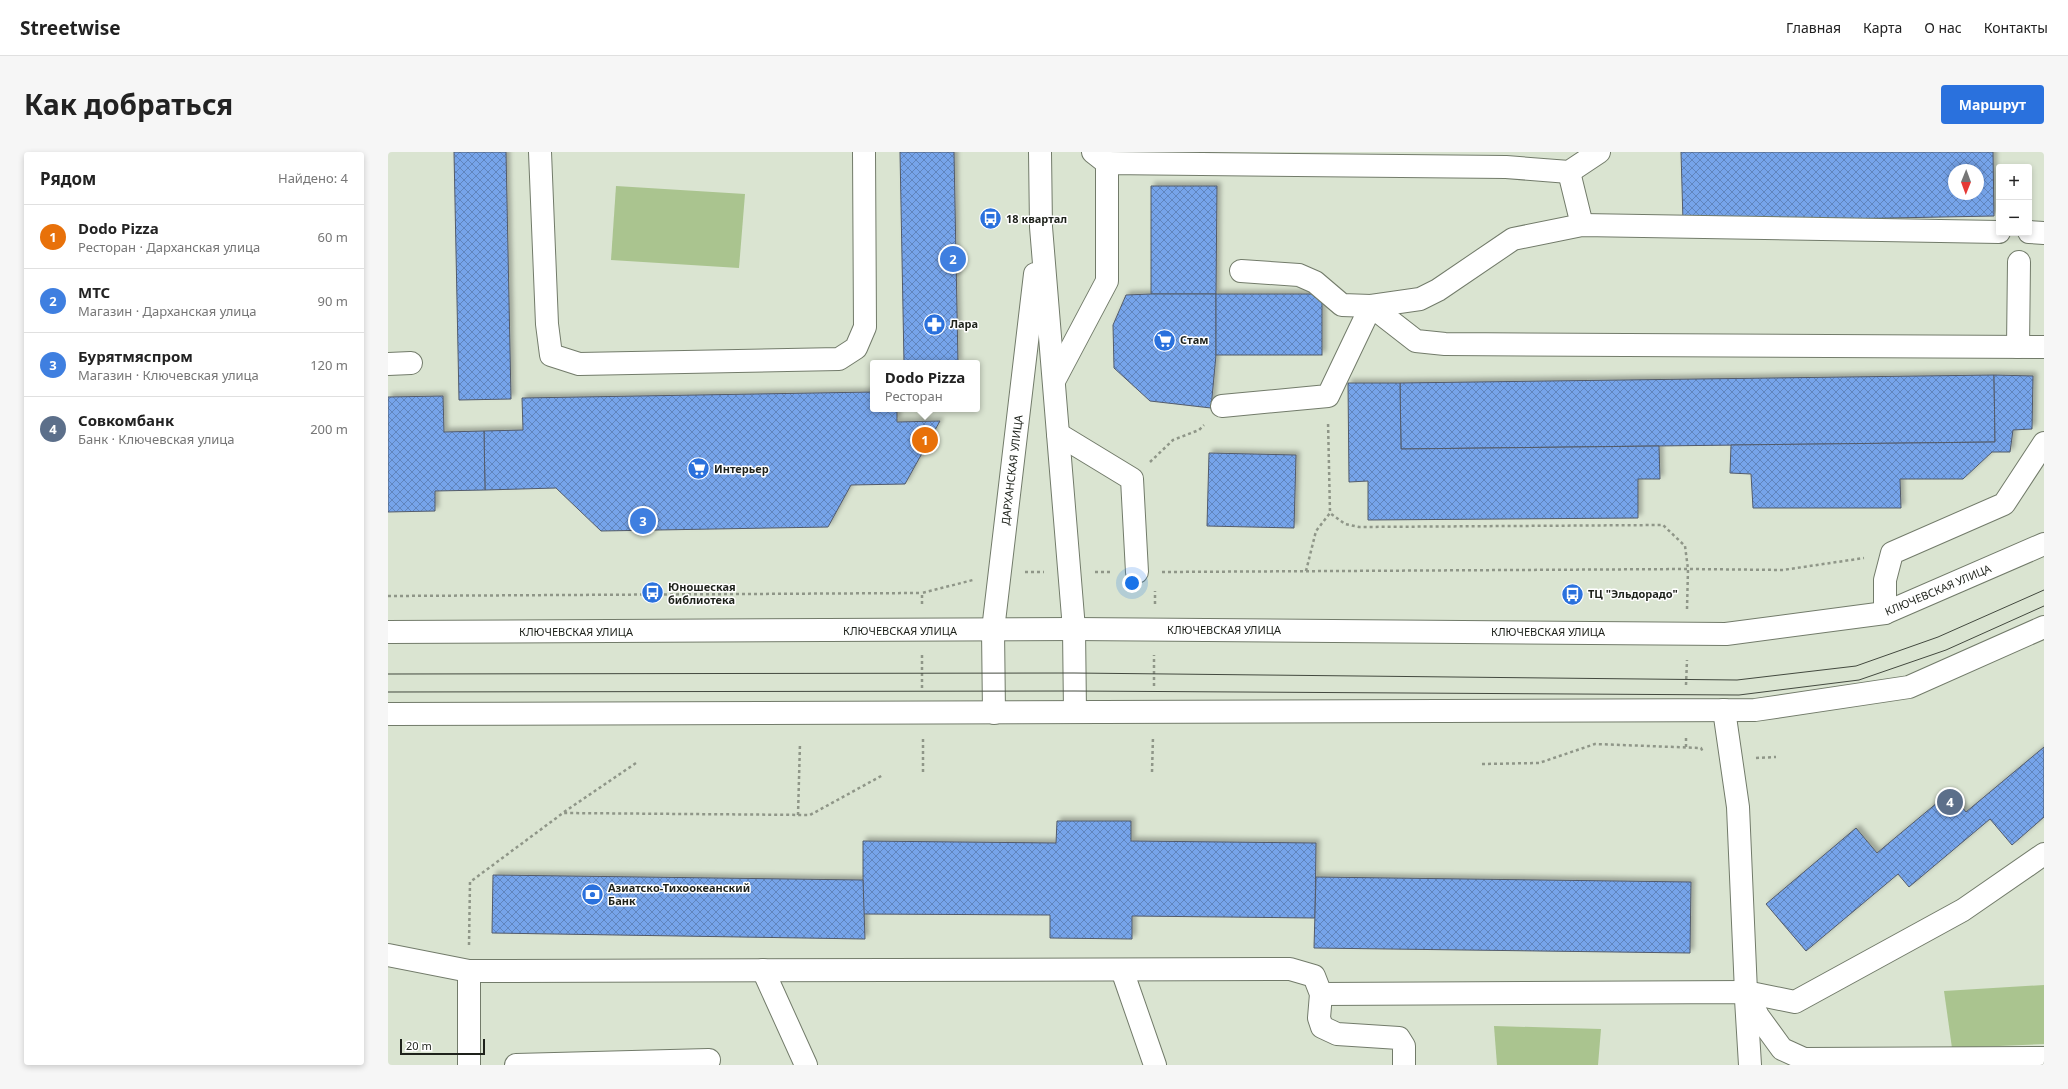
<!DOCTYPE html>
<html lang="ru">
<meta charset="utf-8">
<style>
:root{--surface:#fff;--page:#f6f6f6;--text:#222;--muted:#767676;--line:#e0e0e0;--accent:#2a71dd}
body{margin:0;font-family:"Noto Sans",sans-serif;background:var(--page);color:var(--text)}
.controls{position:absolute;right:12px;top:12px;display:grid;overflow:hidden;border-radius:4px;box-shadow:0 2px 6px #0003}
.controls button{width:36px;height:36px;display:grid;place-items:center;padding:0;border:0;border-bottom:1px solid var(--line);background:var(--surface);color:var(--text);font:20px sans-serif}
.compass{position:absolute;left:1560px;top:12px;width:36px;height:36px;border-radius:50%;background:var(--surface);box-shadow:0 2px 6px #0003;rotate:181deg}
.scale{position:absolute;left:12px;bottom:10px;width:85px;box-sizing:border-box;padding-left:4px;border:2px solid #1e221b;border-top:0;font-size:11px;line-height:14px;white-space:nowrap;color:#1e221b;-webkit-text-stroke:3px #fff;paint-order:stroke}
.you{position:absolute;left:744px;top:431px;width:14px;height:14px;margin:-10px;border:3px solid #fff;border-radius:50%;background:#1a73e8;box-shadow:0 0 0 6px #1a73e833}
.badge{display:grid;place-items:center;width:26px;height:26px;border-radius:50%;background:var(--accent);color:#fff;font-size:13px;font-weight:700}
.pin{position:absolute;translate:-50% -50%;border:2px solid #fff;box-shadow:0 1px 4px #0006}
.popup{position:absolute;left:482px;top:208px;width:110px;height:52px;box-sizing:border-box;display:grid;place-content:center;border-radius:4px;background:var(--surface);filter:drop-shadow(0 1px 3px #0005);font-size:13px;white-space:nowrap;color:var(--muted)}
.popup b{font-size:15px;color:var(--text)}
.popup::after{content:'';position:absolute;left:50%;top:100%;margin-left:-8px;border:8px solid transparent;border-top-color:var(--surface)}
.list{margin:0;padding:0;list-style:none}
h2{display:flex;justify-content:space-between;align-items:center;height:52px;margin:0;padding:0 16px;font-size:17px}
h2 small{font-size:13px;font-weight:400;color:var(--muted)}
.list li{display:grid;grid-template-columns:26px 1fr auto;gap:12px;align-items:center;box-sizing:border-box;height:64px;padding:0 16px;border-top:1px solid var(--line)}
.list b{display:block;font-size:15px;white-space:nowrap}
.list p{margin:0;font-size:13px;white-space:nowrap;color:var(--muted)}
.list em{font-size:13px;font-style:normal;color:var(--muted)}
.map{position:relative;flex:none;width:1656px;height:913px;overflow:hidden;border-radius:4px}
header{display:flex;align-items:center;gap:24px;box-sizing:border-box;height:56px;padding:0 20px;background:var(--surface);border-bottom:1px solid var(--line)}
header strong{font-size:19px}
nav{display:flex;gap:22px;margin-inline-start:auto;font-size:14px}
.intro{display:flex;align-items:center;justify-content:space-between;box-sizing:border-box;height:96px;padding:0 24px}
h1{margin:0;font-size:28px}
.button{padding:10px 18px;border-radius:4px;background:var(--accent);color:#fff;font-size:14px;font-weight:700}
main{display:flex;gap:24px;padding:0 24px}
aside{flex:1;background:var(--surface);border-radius:4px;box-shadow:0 2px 6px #0003}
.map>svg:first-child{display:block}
.grass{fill:#aac48f}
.building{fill:url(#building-cross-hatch);stroke:#535c6b;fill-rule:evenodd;filter:url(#shadow)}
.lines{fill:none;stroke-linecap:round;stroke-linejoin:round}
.minor-casing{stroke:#727b6a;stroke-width:24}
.major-casing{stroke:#727b6a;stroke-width:24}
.path{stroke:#8f9688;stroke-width:2.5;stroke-dasharray:3 3;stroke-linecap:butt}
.minor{stroke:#fff;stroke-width:22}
.major{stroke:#fff;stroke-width:22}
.tram{stroke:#43493f;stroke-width:1}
.labels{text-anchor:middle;stroke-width:3;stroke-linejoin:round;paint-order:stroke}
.poi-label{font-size:11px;font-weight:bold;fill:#1e221b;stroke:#fff;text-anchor:start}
.street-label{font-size:11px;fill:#1e221b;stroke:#fff}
</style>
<header>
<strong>Streetwise</strong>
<nav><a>Главная</a><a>Карта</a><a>О нас</a><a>Контакты</a></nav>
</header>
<div class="intro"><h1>Как добраться</h1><a class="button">Маршрут</a></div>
<main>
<aside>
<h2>Рядом<small>Найдено: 4</small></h2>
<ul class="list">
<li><span class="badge" style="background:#e8710a">1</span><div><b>Dodo Pizza</b><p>Ресторан · Дарханская улица</p></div><em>60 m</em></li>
<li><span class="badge" style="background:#3f7fe0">2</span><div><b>МТС</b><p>Магазин · Дарханская улица</p></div><em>90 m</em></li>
<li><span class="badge" style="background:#3f7fe0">3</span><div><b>Бурятмяспром</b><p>Магазин · Ключевская улица</p></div><em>120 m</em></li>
<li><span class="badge" style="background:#5c6f8a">4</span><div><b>Совкомбанк</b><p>Банк · Ключевская улица</p></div><em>200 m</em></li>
</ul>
</aside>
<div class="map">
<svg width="1656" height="913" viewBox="0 0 1656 913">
<defs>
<pattern id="building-cross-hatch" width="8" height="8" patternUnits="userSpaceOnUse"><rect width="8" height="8" fill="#76a4ea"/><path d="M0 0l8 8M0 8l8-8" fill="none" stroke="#6085bd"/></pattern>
<filter id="shadow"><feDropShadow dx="3.5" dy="-3.5" stdDeviation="2" flood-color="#0004"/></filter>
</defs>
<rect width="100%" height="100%" fill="#dae4d1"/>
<g class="grass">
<path d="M228,34L357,42L351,116L223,108Z"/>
<path d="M1656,833V892L1564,896L1556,839Z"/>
<path d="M1106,874L1213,877L1210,913H1109Z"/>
</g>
<g class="building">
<path d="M66,0H118L123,247L71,248Z"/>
<path d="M512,0H566L570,211H516Z"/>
<path d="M1293,0H1605L1606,64L1295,70ZM1566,18H1590V42H1566Z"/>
<path d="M763,34H829L828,142H763Z"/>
<path d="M763,142H828V203L823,256L762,249L726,216L725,173L738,143Z"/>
<rect x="828" y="142" width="106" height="61"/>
<path d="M1606,223L1607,290L1013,297L1012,231Z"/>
<path d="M1606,223L1645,224L1644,277L1625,278L1622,300H1604L1575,327H1512L1513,356H1365L1363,322L1342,321L1343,293L1607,290Z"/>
<path d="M960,231H1012L1013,297L1271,294L1272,327H1250V366L980,368V329L961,330Z"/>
<path d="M485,240V257H509V270L552,269L517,332L463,333L440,375L213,379L168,336L97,338L96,279L135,278L134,246Z"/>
<path d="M55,244L56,280L96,279L97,338L47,339V359L0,360V245Z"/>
<path d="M821,301L908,303L906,376L819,374Z"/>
<path d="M1656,595V665L1624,693L1602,667L1521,735L1510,722L1418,799L1378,752L1468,676L1489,701L1562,640L1578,660Z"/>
<path d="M669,669H743V689L928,691L927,766L744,764V787L662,786V763L475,762V689L668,691Z"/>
<path d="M105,723L475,728L477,787L104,781Z"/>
<path d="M928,725L1303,730L1302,801L926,796Z"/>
</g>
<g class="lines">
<defs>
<g id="minor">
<path d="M152,0L159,172L163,203L191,212L451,207L468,196L477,175L476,0"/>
<path d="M652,0L653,75L686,477L687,560"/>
<path d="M705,0L719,11"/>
<path d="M1181,20L1194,73"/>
<path d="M1641,80L1656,81"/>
<path d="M853,119L911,123L927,130L954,153L983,154L1032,147L1050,138L1125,87L1194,73L1611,80"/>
<path d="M983,154L1028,189L1057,192L1656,195"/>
<path d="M1630,195L1631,110"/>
<path d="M0,212L23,211"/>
<path d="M666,229L719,129V11L1118,15L1181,20L1211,0"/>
<path d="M834,254L940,244L983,154"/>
<path d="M670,282L744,327L749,420"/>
<path d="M1497,461V428L1504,401L1616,352L1656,291"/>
<path d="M1336,558L1350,655L1358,840L1370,864L1394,897L1416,907L1656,906"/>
<path d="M606,561L605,478L647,122"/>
<path d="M0,803L81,819L902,817L926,824L933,842L931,866L934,875L949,882L1011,886L1016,894V913"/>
<path d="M375,818L418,913"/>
<path d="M734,818L767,913"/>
<path d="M81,819V913"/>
<path d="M933,842L1358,840L1407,850L1575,758L1656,702"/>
<path d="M1358,847L1362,913"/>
<path d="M128,913L321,908"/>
</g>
<g id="major">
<path d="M0,480L686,477L1338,482L1497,461L1656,392"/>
<path d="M0,562L1367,558L1521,535L1656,475"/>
</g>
</defs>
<use href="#minor" class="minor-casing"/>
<use href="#major" class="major-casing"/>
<g class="path">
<path d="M762,310L785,288L811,278L816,273"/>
<path d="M918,419L928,379L942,361L940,269"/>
<path d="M637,420H656"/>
<path d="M707,420H724"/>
<path d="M774,420L1300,417L1297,394L1275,373L971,375L957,372L942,361"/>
<path d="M0,444L534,441"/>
<path d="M534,452V441L585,428"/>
<path d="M767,452V439"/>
<path d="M1299,457L1300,417L1395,418L1476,406"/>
<path d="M534,503V536"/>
<path d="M1298,533L1299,508"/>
<path d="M766,534V503"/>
<path d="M535,587V622"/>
<path d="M1298,595V584"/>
<path d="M1368,606L1388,605"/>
<path d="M1094,612L1151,611L1207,592L1313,596L1315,600"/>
<path d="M764,620L765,585"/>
<path d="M176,660L248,611"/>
<path d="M410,663L412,591"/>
<path d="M81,793L82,730L175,661L422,663L495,623"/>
</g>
<use href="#minor" class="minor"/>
<use href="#major" class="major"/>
<g class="tram">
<path d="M0,522L686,521L1349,528L1468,514L1550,485L1656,438"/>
<path d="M0,540L686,539L1351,543L1471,528L1558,498L1656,454"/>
</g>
</g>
<defs>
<symbol id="bus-disc" viewBox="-11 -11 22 22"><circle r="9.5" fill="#2a71dd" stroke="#fff"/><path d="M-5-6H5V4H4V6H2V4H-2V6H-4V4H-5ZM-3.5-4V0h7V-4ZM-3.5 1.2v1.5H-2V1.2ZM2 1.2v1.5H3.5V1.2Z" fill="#fff"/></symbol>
<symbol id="pharmacy-disc" viewBox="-11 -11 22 22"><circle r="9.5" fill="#2a71dd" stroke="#fff"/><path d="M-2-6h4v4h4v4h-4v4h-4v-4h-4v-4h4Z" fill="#fff"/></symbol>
<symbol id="supermarket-disc" viewBox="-11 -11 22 22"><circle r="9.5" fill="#2a71dd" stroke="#fff"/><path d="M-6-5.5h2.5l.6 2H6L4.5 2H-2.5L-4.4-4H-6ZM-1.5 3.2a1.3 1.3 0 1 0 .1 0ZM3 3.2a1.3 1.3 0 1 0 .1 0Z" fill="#fff"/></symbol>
<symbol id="bank-disc" viewBox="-11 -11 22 22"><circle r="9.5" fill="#2a71dd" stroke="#fff"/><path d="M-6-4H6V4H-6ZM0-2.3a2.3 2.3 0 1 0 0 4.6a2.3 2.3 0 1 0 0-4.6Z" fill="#fff"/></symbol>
</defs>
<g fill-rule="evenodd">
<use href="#bus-disc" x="590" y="54" width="25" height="25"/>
<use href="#pharmacy-disc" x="534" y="160" width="25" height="25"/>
<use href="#supermarket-disc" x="764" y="176" width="25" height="25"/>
<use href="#supermarket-disc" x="298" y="304" width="25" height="25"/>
<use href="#bus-disc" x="252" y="428" width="25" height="25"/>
<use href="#bus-disc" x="1172" y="430" width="25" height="25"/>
<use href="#bank-disc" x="192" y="730" width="25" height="25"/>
</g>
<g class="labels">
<g class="poi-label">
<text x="618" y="71">18 квартал</text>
<text x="562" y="176">Лара</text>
<text x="792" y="192">Стам</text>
<text x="326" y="321">Интерьер</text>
<text x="280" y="439">Юношеская<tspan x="280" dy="13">библиотека</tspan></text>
<text x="1200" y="446">ТЦ "Эльдорадо"</text>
<text x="220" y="740">Азиатско-Тихоокеанский<tspan x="220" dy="13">Банк</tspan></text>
</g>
<g class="street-label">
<text transform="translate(624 318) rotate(-83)" y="4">ДАРХАНСКАЯ УЛИЦА</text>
<text transform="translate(1550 438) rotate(-23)" y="4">КЛЮЧЕВСКАЯ УЛИЦА</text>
<text x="836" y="482">КЛЮЧЕВСКАЯ УЛИЦА</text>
<text x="512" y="483">КЛЮЧЕВСКАЯ УЛИЦА</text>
<text x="188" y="484">КЛЮЧЕВСКАЯ УЛИЦА</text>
<text x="1160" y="484">КЛЮЧЕВСКАЯ УЛИЦА</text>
</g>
</g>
</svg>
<div class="controls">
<button>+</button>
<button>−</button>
</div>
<svg class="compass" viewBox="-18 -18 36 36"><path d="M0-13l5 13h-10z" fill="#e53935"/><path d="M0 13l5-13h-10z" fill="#767676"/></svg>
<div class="scale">20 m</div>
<div class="you"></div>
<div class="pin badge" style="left:537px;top:288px;background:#e8710a">1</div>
<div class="popup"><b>Dodo Pizza</b>Ресторан</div>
<div class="pin badge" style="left:565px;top:107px;background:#3f7fe0">2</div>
<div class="pin badge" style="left:255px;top:369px;background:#3f7fe0">3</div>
<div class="pin badge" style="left:1562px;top:650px;background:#5c6f8a">4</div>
</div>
</main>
